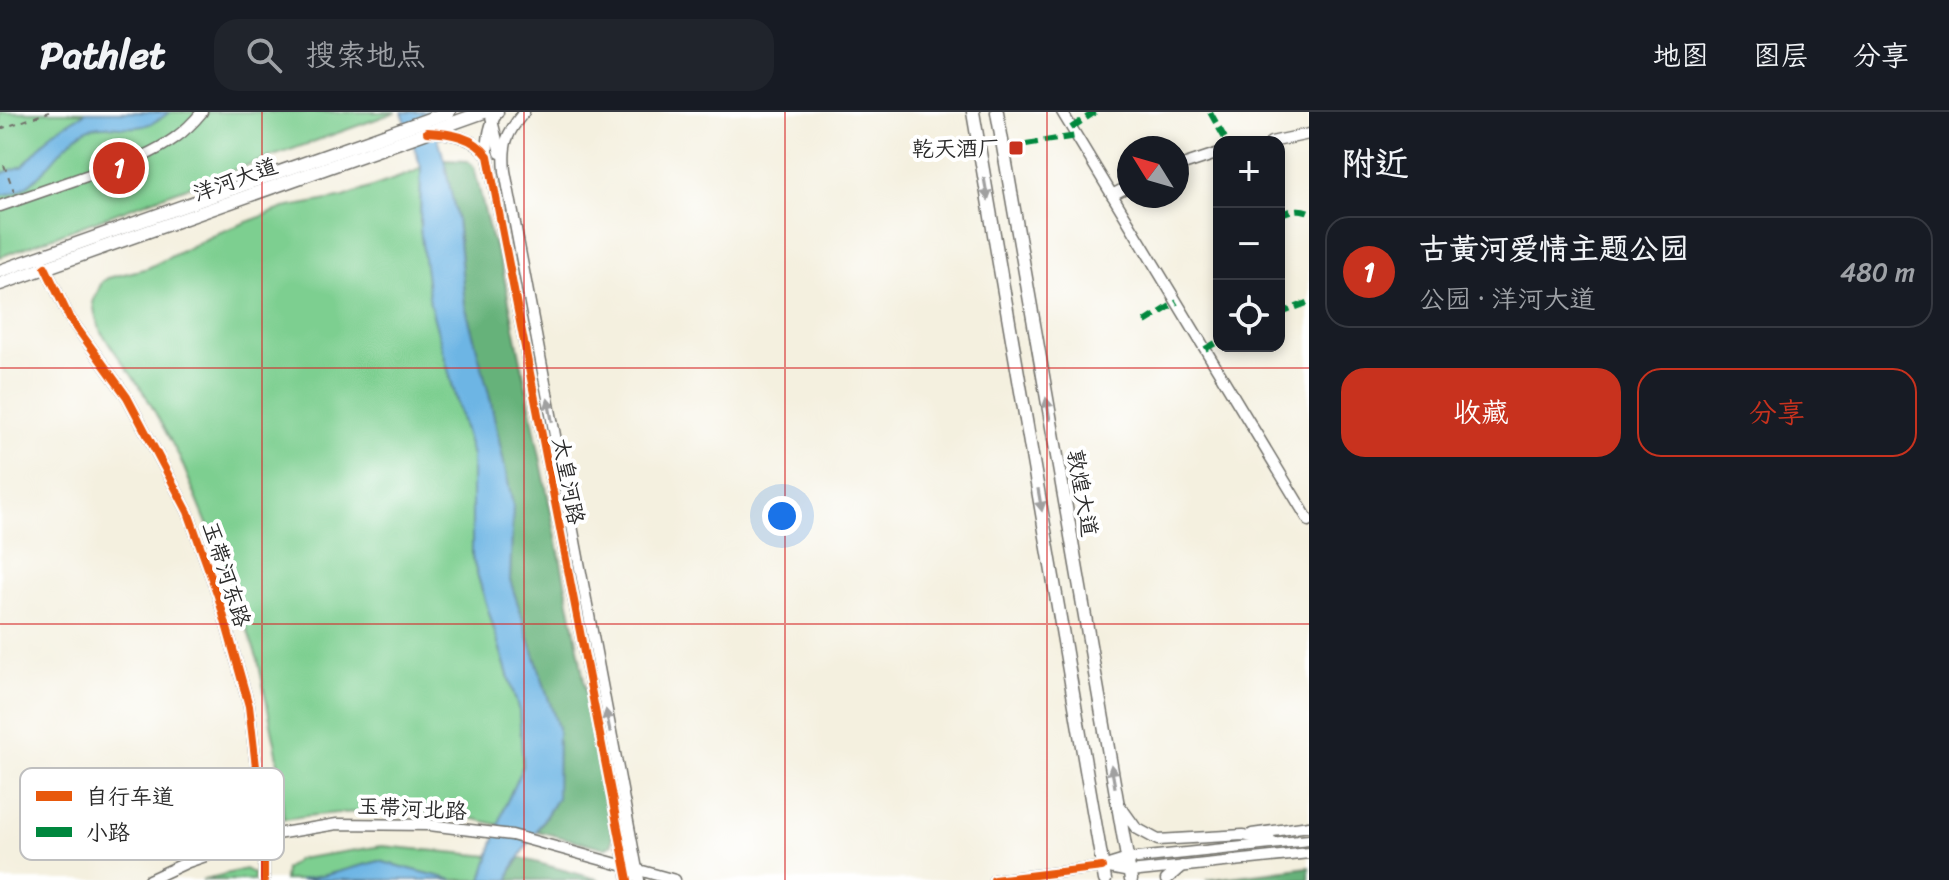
<!DOCTYPE html>
<html lang="zh">
<meta charset="utf-8">
<style>
:root{--surface:#171b24;--page:#20242c;--text:#f1f3f6;--muted:#9ea1a6;--line:#363941;--accent:#c8321e}
body{margin:0;font-family:Sriracha,"LXGW WenKai TC",sans-serif;background:var(--page);color:var(--text)}
.controls{position:absolute;right:24px;top:24px;display:grid;overflow:hidden;border-radius:16px;box-shadow:0 4px 12px #0003}
.controls button{width:72px;height:72px;display:grid;place-items:center;padding:0;border:0;border-bottom:2px solid var(--line);background:var(--surface);color:var(--text);font:40px sans-serif}
.compass{position:absolute;left:1117px;top:24px;width:72px;height:72px;border-radius:50%;background:var(--surface);box-shadow:0 4px 12px #0003;rotate:307deg}
.you{position:absolute;left:782px;top:404px;width:28px;height:28px;margin:-20px;border:6px solid #fff;border-radius:50%;background:#1a73e8;box-shadow:0 0 0 12px #1a73e833}
.badge{display:grid;place-items:center;width:52px;height:52px;border-radius:50%;background:var(--accent);color:#fff;font-size:26px;font-weight:700}
.pin{position:absolute;translate:-50% -50%;border:4px solid #fff;box-shadow:0 2px 8px #0006}
.list{margin:0;padding:0;list-style:none}
h2{display:flex;justify-content:space-between;align-items:center;height:104px;margin:0;padding:0 32px;font-size:34px}
h2 small{font-size:26px;font-weight:400;color:var(--muted)}
.list li{display:grid;grid-template-columns:52px 1fr auto;gap:24px;align-items:center;box-sizing:border-box;height:112px;margin:0 16px 16px;padding:0 16px;border:2px solid var(--line);border-radius:24px}
.list b{display:block;font-size:30px;white-space:nowrap}
.list p{margin:0;font-size:26px;white-space:nowrap;color:var(--muted)}
.list em{font-size:26px;font-style:normal;color:var(--muted)}
.actions{display:flex;gap:16px;padding:24px 32px}
.actions a{flex:1;padding:18px 0;border:2px solid var(--accent);border-radius:24px;text-align:center;font-size:28px;color:var(--accent)}
.actions .main{background:var(--accent);color:#fff}
.icon{flex:none;width:44px;height:44px;fill:none;stroke:currentColor;stroke-width:2;stroke-linecap:round;stroke-linejoin:round}
.map{position:relative;flex:none;width:1309px;height:768px;overflow:hidden}
header{display:flex;align-items:center;gap:48px;box-sizing:border-box;height:112px;padding:0 40px;background:var(--surface);border-bottom:2px solid var(--line)}
header strong{font-size:38px}
nav{display:flex;gap:44px;margin-inline-start:auto;font-size:28px}
.search{width:560px;height:72px;background:var(--page);display:flex;align-items:center;gap:20px;box-sizing:border-box;padding:0 28px;border-radius:24px;color:var(--muted);font-size:30px}
main{display:flex}
aside{flex:1;background:var(--surface)}
.map>svg:first-child{display:block}
.green{fill:#7dcf90;stroke:#547d5e;stroke-width:2}
.forest{fill:#66b27a;stroke:#486e52;stroke-width:2}
.water{fill:#6db5e4;stroke:#4c7088;stroke-width:2}
.lines{fill:none;stroke-linecap:round;stroke-linejoin:round}
.minor-casing{stroke:#71706a;stroke-width:13}
.major-casing{stroke:#71706a;stroke-width:15}
.path{stroke:#71706a;stroke-width:2;stroke-dasharray:6 6;stroke-linecap:butt}
.minor{stroke:#fff;stroke-width:10}
.major{stroke:#fff;stroke-width:12}
.quiet{stroke:#00873e;stroke-width:6;stroke-dasharray:12 6;stroke-linecap:butt}
.cycleway-casing{stroke:#fff;stroke-width:13}
.cycleway{stroke:#e8590c;stroke-width:8}
.oneway{fill:#a0a0a0}
.grid{fill:none;stroke:#d62828;stroke-width:2;stroke-opacity:0.55}
.poi-dot{fill:#c8321e;stroke:#fff;stroke-width:3}
.labels{text-anchor:middle;stroke-width:8;stroke-linejoin:round;paint-order:stroke}
.poi-label{font-size:22px;fill:#2b2b2b;stroke:#fff;text-anchor:end}
.street-label{font-size:22px;fill:#2b2b2b;stroke:#fff}
.key{fill:#fff;stroke:#bfbfbf;stroke-width:2}
.key-label{font-size:22px;fill:#2b2b2b}
</style>
<header>
<strong>Pathlet</strong>
<div class="search"><svg class="icon" aria-label="search" viewBox="0 0 24 24"><circle cx="10" cy="10" r="6"/><path d="M15 15l6 6"/></svg>搜索地点</div>
<nav><a>地图</a><a>图层</a><a>分享</a></nav>
</header>
<main>
<div class="map">
<svg width="1309" height="768" viewBox="0 0 1309 768">
<rect width="100%" height="100%" fill="#fff"/>
<filter id="ink" filterUnits="userSpaceOnUse"><feTurbulence type="fractalNoise" baseFrequency=".0125" numOctaves="2"/><feDisplacementMap in="SourceGraphic" scale="16" xChannelSelector="R" yChannelSelector="G"/><feConvolveMatrix kernelMatrix="1 2 1 2 8 2 1 2 1" color-interpolation-filters="sRGB"/></filter>
<filter id="wash" filterUnits="userSpaceOnUse"><feTurbulence type="fractalNoise" baseFrequency=".006" numOctaves="4" result="noise"/><feDisplacementMap in="SourceGraphic" scale="32" xChannelSelector="R" yChannelSelector="G"/><feGaussianBlur stdDeviation="1.8" result="paint"/><feColorMatrix in="noise" values="0 0 0 0 0 0 0 0 0 0 0 0 0 0 0 0 0 1.4 0 .05"/><feComposite in="paint" operator="in"/></filter>
<g filter="url(#wash)">
<rect width="100%" height="100%" fill="#f4f0df"/>
<g class="green">
<path d="M0,0H396L162,84L0,145Z"/>
<path d="M421,55L420,117L453,277L472,344V445L519,599L523,653L499,713C483,709 467,705 451,703C395,697 340,699 284,707L277,641L258,548L228,463L180,346L145,282L101,220L95,202L93,190L102,170L108,166L148,156L218,121L284,96L344,85L414,60Z"/>
<path d="M382,734L490,744L482,768H453L379,749L322,764L299,768H284L285,757L298,747Z"/>
<path d="M245,757L254,762V768H202Z"/>
</g>
<g class="forest">
<path d="M444,48L468,49L474,55L490,122L503,159L577,530L612,722V732L605,736L537,719L557,686L558,616L510,468L513,393L489,282L465,193L458,114Z"/>
<path d="M520,746L600,768H509L511,760Z"/>
<path d="M1309,755V768H1207Z"/>
</g>
<g class="water">
<path d="M86,0H170C161,7 149,14 137,15C117,17 99,9 82,20C53,38 37,83 0,83V62L23,54L53,20Z"/>
<path d="M402,0H431L444,48L457,108L465,193L489,282L513,393L510,468L558,616L557,686L511,759L509,768H482L504,696L523,653L519,599L472,445V344L430,192L420,117L421,55Z"/>
<path d="M379,749L453,768H299L322,764Z"/>
</g>
</g>
<g filter="url(#ink)">
<g class="lines">
<defs>
<g id="minor">
<path d="M490,0L500,41"/>
<path d="M524,0C507,21 502,31 505,59L639,768"/>
<path d="M1062,0L1309,409"/>
<path d="M433,20C454,22 474,26 488,44L628,768"/>
<path d="M1271,30L1309,22"/>
<path d="M488,43C487,28 488,13 498,0"/>
<path d="M1177,55L1219,41"/>
<path d="M1112,83L1129,74"/>
<path d="M0,94L141,45C167,33 184,22 202,0"/>
<path d="M45,155L69,205L127,285L188,400L218,484L249,594L264,724V768"/>
<path d="M1118,691L1136,716L1158,728L1243,723L1270,728"/>
<path d="M1252,722L1309,714"/>
<path d="M1104,755L1130,760L1309,741"/>
<path d="M149,768L188,750L264,724L337,712L429,713L512,723L675,768"/>
<path d="M994,768L1102,755L1128,747L1309,728"/>
<path d="M1166,768L1182,754"/>
</g>
<g id="major">
<path d="M973,0L1105,768"/>
<path d="M997,0L1131,768"/>
<path d="M0,159L449,0"/>
<path d="M0,172L484,0"/>
</g>
</defs>
<use href="#minor" class="minor-casing"/>
<use href="#major" class="major-casing"/>
<g class="path">
<path d="M0,17L49,0"/>
<path d="M4,53L14,79"/>
</g>
<use href="#minor" class="minor"/>
<use href="#major" class="major"/>
<g class="quiet">
<path d="M1210,0L1227,30"/>
<path d="M1071,16L1095,0"/>
<path d="M1026,32L1076,24"/>
<path d="M1279,103C1290,99 1298,95 1309,100"/>
<path d="M1279,202L1309,190"/>
<path d="M1145,210L1177,190"/>
<path d="M1205,237L1219,229"/>
</g>
<defs>
<g id="cycleway">
<path d="M427,20C450,21 473,24 488,44L628,768"/>
<path d="M45,155L69,205L127,285L188,400L218,484L249,594L264,724V768"/>
<path d="M994,768L1102,755"/>
</g>
</defs>
<use href="#cycleway" class="cycleway-casing"/>
<use href="#cycleway" class="cycleway"/>
</g>
<defs><path id="oneway-solid" d="M-6-.8H1V-3.2L6.5 0L1 3.2V.8H-6Z" transform="scale(2)"/></defs>
<g class="oneway">
<use href="#oneway-solid" transform="translate(986 77) rotate(80)"/>
<use href="#oneway-solid" transform="translate(1048 297) rotate(-100)"/>
<use href="#oneway-solid" transform="translate(550 298) rotate(-101)"/>
<use href="#oneway-solid" transform="translate(1040 388) rotate(80)"/>
<use href="#oneway-solid" transform="translate(608 609) rotate(-101)"/>
<use href="#oneway-solid" transform="translate(1113 664) rotate(-100)"/>
</g>
</g>
<path class="grid" d="M262,0V768M524,0V768M785,0V768M1047,0V768M0,256H1309M0,512H1309"/>
<rect class="poi-dot" x="1008" y="28" width="16" height="16" rx="4"/>
<g class="labels">
<g class="poi-label">
<text x="1000" y="44">乾天酒厂</text>
</g>
<g class="street-label">
<text transform="translate(235 67) rotate(-20)" y="8">洋河大道</text>
<text transform="translate(569 369) rotate(79)" y="8">太皇河路</text>
<text transform="translate(1083 381) rotate(80)" y="8">敦煌大道</text>
<text transform="translate(227 462) rotate(72)" y="8">玉带河东路</text>
<text transform="translate(412 696) rotate(3)" y="8">玉带河北路</text>
</g>
</g>
<rect x="20" y="656" width="264" height="92" rx="12" class="key"/>
<rect x="36" y="679" width="36" height="10" fill="#e8590c"/>
<rect x="36" y="715" width="36" height="10" fill="#00873e"/>
<g class="key-label">
<text x="86" y="692">自行车道</text>
<text x="86" y="728">小路</text>
</g>
</svg>
<div class="controls">
<button>+</button>
<button>−</button>
<button><svg class="icon" aria-label="locate" viewBox="0 0 24 24"><circle cx="12" cy="12" r="6"/><path d="M12 2v4M12 18v4M2 12h4M18 12h4"/></svg></button>
</div>
<svg class="compass" viewBox="-18 -18 36 36"><path d="M0-13l5 13h-10z" fill="#e53935"/><path d="M0 13l5-13h-10z" fill="#9ea1a6"/></svg>
<div class="you"></div>
<div class="pin badge" style="left:119px;top:56px">1</div>
</div>
<aside>
<h2>附近<small></small></h2>
<ul class="list">
<li><span class="badge">1</span><div><b>古黄河爱情主题公园</b><p>公园 · 洋河大道</p></div><em>480 m</em></li>
</ul>
<div class="actions"><a class="main">收藏</a><a>分享</a></div>
</aside>
</main>
